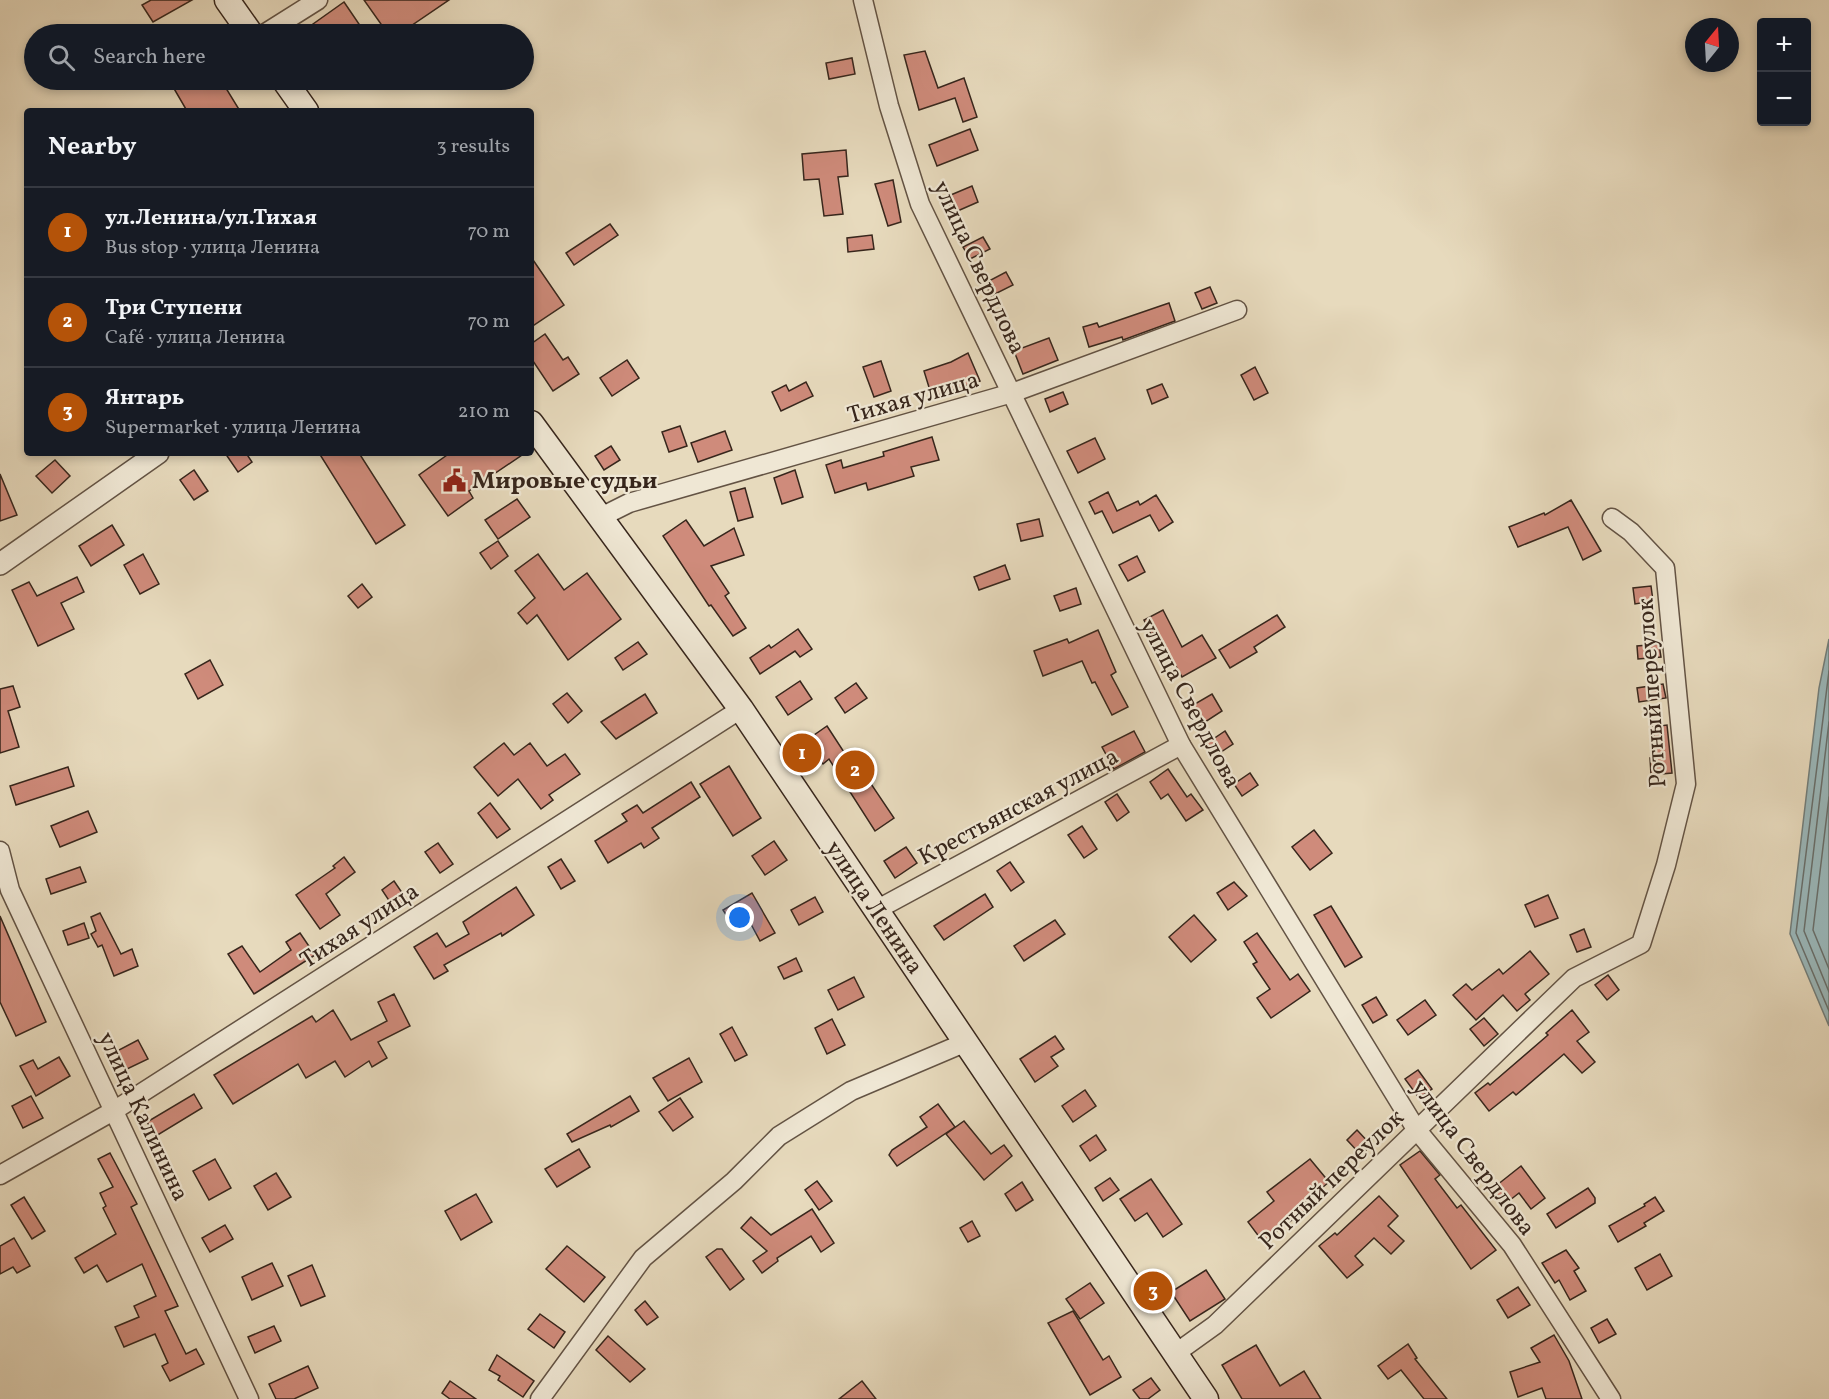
<!DOCTYPE html>
<meta charset="utf-8">
<style>
:root{--surface:#171b24;--page:#242831;--text:#f1f3f6;--muted:#9ea1a6;--line:#363941;--accent:#b45309}
body{margin:0;font-family:Vollkorn,serif;background:var(--page);color:var(--text)}
.controls{position:absolute;right:18px;top:18px;display:grid;overflow:hidden;border-radius:6px;box-shadow:0 3px 9px #0003}
.controls button{width:54px;height:54px;display:grid;place-items:center;padding:0;border:0;border-bottom:2px solid var(--line);background:var(--surface);color:var(--text);font:30px sans-serif}
.compass{position:absolute;left:1685px;top:18px;width:54px;height:54px;border-radius:50%;background:var(--surface);box-shadow:0 3px 9px #0003;rotate:18deg}
.you{position:absolute;left:740px;top:918px;width:21px;height:21px;margin:-15px;border:4px solid #fff;border-radius:50%;background:#1a73e8;box-shadow:0 0 0 9px #1a73e833}
.badge{display:grid;place-items:center;width:39px;height:39px;border-radius:50%;background:var(--accent);color:#fff;font-size:20px;font-weight:700}
.pin{position:absolute;translate:-50% -50%;border:3px solid #fff;box-shadow:0 2px 6px #0006}
.list{margin:0;padding:0;list-style:none}
h2{display:flex;justify-content:space-between;align-items:center;height:78px;margin:0;padding:0 24px;font-size:26px}
h2 small{font-size:20px;font-weight:400;color:var(--muted)}
.list li{display:grid;grid-template-columns:39px 1fr auto;gap:18px;align-items:center;box-sizing:border-box;height:90px;padding:0 24px;border-top:2px solid var(--line)}
.list b{display:block;font-size:22px;white-space:nowrap}
.list p{margin:0;font-size:20px;white-space:nowrap;color:var(--muted)}
.list em{font-size:20px;font-style:normal;color:var(--muted)}
.icon{flex:none;width:33px;height:33px;fill:none;stroke:currentColor;stroke-width:2;stroke-linecap:round;stroke-linejoin:round}
.map{position:relative;flex:none;width:1829px;height:1399px;overflow:hidden}
.search{position:absolute;background:var(--surface);box-shadow:0 3px 9px #0003;left:24px;top:24px;width:510px;height:66px;display:flex;align-items:center;gap:15px;box-sizing:border-box;padding:0 21px;border-radius:33px;color:var(--muted);font-size:22px}
.panel{position:absolute;background:var(--surface);box-shadow:0 3px 9px #0003;left:24px;top:108px;width:510px;height:348px;border-radius:6px}
.map>svg:first-child{display:block}
.water{fill:#9ab8bb;stroke:#727e7b;stroke-width:1.5}
.lines{fill:none;stroke-linecap:round;stroke-linejoin:round}
.shore{stroke:#686f6c;stroke-width:1.5}
.building{fill:#cf8b7b;stroke:#37261c;stroke-width:1.5}
.minor-casing{stroke:#635344;stroke-width:21}
.tertiary-casing{stroke:#635344;stroke-width:24}
.secondary-casing{stroke:#37261c;stroke-width:27}
.minor{stroke:#efe7d4;stroke-width:18}
.tertiary{stroke:#efe7d4;stroke-width:21}
.secondary{stroke:#efe7d4;stroke-width:24}
.labels{text-anchor:middle;stroke-width:4.5;stroke-linejoin:round;paint-order:stroke}
.street-label{font-size:24px;fill:#37261c;stroke:#efe7d4}
.poi-label{font-size:24px;font-weight:bold;fill:#37261c;stroke:#efe7d4;text-anchor:start}
</style>
<div class="map">
<svg width="1829" height="1399" viewBox="0 0 1829 1399">
<rect width="100%" height="100%" fill="#e7dabd"/>
<filter id="stains"><feTurbulence type="fractalNoise" baseFrequency=".00333" numOctaves="4"/><feColorMatrix values="0 0 0 0 .2 0 0 0 0 .09 0 0 0 0 .02 0 0 0 .5 -.17"/></filter>
<radialGradient id="worn" r=".72"><stop offset=".6" stop-color="#630" stop-opacity="0"/><stop offset="1" stop-color="#630" stop-opacity=".3"/></radialGradient>
<path class="water" d="M1829,639V1026L1790,934L1819,688Z"/>
<g class="lines">
<g class="shore">
<path d="M1829,671L1796,933L1829,1011"/>
<path d="M1829,722L1804,931L1829,992"/>
<path d="M1829,797L1813,930L1829,969"/>
</g>
</g>
<g class="building">
<path d="M151,0H192L153,22L142,5Z"/>
<path d="M364,0H449L399,34H388Z"/>
<path d="M344,2L359,24L343,34H299Z"/>
<path d="M925,51L938,88L964,78L977,117L963,122L955,98L919,110L904,55Z"/>
<path d="M852,58L855,74L829,79L826,63Z"/>
<path d="M169,80H221L240,111H187Z"/>
<path d="M970,129L978,150L937,166L929,145Z"/>
<path d="M846,150L848,176L838,177L843,214L824,216L819,179L804,180L802,154Z"/>
<path d="M893,180L901,222L888,226L875,184Z"/>
<path d="M972,186L978,202L953,213L946,197Z"/>
<path d="M610,224L618,235L574,265L566,253Z"/>
<path d="M872,235L874,249L848,252L847,238Z"/>
<path d="M983,237L990,249L970,259L963,247Z"/>
<path d="M531,257L564,305L531,327Z"/>
<path d="M1006,272L1013,285L991,296L985,283Z"/>
<path d="M1210,287L1217,303L1202,309L1195,293Z"/>
<path d="M1169,303L1175,321L1123,340L1122,337L1089,347L1083,327L1097,323L1099,327Z"/>
<path d="M545,334L563,360L568,357L579,374L553,391L531,358V344Z"/>
<path d="M1049,338L1058,360L1023,374L1014,351Z"/>
<path d="M968,353L980,381L932,397L924,371L951,362Z"/>
<path d="M627,360L639,378L612,396L600,378Z"/>
<path d="M881,361L891,391L874,397L863,367Z"/>
<path d="M1255,367L1268,393L1254,400L1241,375Z"/>
<path d="M806,382L813,396L781,411L772,392L786,385L789,391Z"/>
<path d="M1162,384L1168,397L1152,404L1147,390Z"/>
<path d="M1063,392L1068,404L1050,412L1045,399Z"/>
<path d="M680,426L687,446L669,452L662,432Z"/>
<path d="M725,431L732,450L698,462L691,443Z"/>
<path d="M932,437L939,460L911,467L914,476L868,490L866,483L835,493L826,465L841,460L843,468L884,456L883,452Z"/>
<path d="M1095,438L1105,459L1078,473L1067,451Z"/>
<path d="M611,446L620,460L604,470L595,456Z"/>
<path d="M225,453H246L252,462L238,472Z"/>
<path d="M319,453H359L405,525L376,544Z"/>
<path d="M450,453H525L469,491L473,498L448,516L419,475Z"/>
<path d="M55,460L70,476L52,493L36,476Z"/>
<path d="M194,470L208,491L194,500L180,480Z"/>
<path d="M795,470L803,497L782,504L774,478Z"/>
<path d="M0,474L17,515L0,521Z"/>
<path d="M745,488L753,517L738,521L730,492Z"/>
<path d="M1108,492L1117,511L1138,501L1140,505L1156,495L1173,522L1159,531L1150,515L1113,533L1102,511L1095,514L1089,502Z"/>
<path d="M517,499L530,517L498,539L485,520Z"/>
<path d="M1571,500L1601,551L1583,560L1568,527L1518,547L1509,527L1544,513L1545,515Z"/>
<path d="M1039,519L1043,536L1021,541L1017,524Z"/>
<path d="M686,520L704,546L734,528L744,555L711,566L729,593L725,596L746,628L733,636L711,605L709,606L663,536Z"/>
<path d="M112,525L124,545L91,566L79,546Z"/>
<path d="M498,541L508,556L491,569L480,553Z"/>
<path d="M143,554L159,584L140,594L124,565Z"/>
<path d="M538,554L564,590L587,573L621,619L568,660L537,615L527,624L518,613L535,598L515,571Z"/>
<path d="M1137,556L1145,572L1128,581L1119,565Z"/>
<path d="M1005,565L1010,579L979,590L974,577Z"/>
<path d="M77,577L84,592L61,603L74,629L38,646L12,590L29,582L37,596Z"/>
<path d="M362,584L372,597L358,608L348,596Z"/>
<path d="M1651,586L1653,601L1635,604L1633,588Z"/>
<path d="M1076,588L1081,604L1060,611L1054,596Z"/>
<path d="M1163,610L1182,647L1202,635L1216,658L1182,677L1156,632L1151,634L1144,620Z"/>
<path d="M1277,615L1285,627L1254,647L1257,652L1230,668L1219,650Z"/>
<path d="M798,629L812,649L800,657L795,651L760,674L750,658L769,645L771,648Z"/>
<path d="M1098,630L1116,672L1111,675L1128,707L1112,715L1095,682L1092,683L1082,661L1043,676L1034,651L1067,639L1069,643Z"/>
<path d="M638,642L647,654L623,670L615,658Z"/>
<path d="M1659,644L1661,657L1638,659L1637,646Z"/>
<path d="M210,660L223,685L198,699L185,674Z"/>
<path d="M800,681L812,699L788,715L776,697Z"/>
<path d="M856,683L867,698L845,713L835,698Z"/>
<path d="M1663,684L1666,698L1639,702L1637,688Z"/>
<path d="M13,686L20,707L8,711L19,747L0,753V689Z"/>
<path d="M567,693L582,711L568,723L553,704Z"/>
<path d="M645,694L657,713L616,739L601,722Z"/>
<path d="M1212,694L1222,711L1199,726L1188,708Z"/>
<path d="M1667,725L1672,773L1651,775L1650,758H1656L1653,727Z"/>
<path d="M827,726L853,766L867,757L876,771L867,778L894,818L875,831L829,759L823,764L807,740Z"/>
<path d="M1134,731L1145,752L1114,769L1102,747Z"/>
<path d="M1225,731L1233,744L1215,756L1206,744Z"/>
<path d="M504,743L514,755L530,743L547,766L565,754L580,774L549,795L553,800L541,809L518,779L498,796L474,767Z"/>
<path d="M729,766L761,818L733,836L700,784Z"/>
<path d="M68,767L74,786L16,805L10,786Z"/>
<path d="M1168,769L1187,797L1191,794L1203,810L1186,821L1168,794L1161,799L1150,782Z"/>
<path d="M1250,773L1258,785L1242,796L1234,784Z"/>
<path d="M691,782L700,797L652,828L659,838L644,848L641,843L608,863L595,841L627,821L622,814L637,805L643,813Z"/>
<path d="M1117,794L1129,812L1117,821L1105,802Z"/>
<path d="M490,803L510,829L497,838L478,813Z"/>
<path d="M88,811L97,832L60,847L51,826Z"/>
<path d="M1082,826L1097,849L1084,858L1068,835Z"/>
<path d="M1314,830L1332,853L1310,870L1292,847Z"/>
<path d="M774,841L787,860L765,875L752,856Z"/>
<path d="M438,843L453,864L440,873L425,852Z"/>
<path d="M906,847L917,863L895,878L884,861Z"/>
<path d="M344,857L355,872L326,894L340,915L320,929L296,895L335,868L333,866Z"/>
<path d="M561,859L575,881L561,889L548,867Z"/>
<path d="M1010,862L1024,882L1011,891L997,871Z"/>
<path d="M80,867L86,882L51,894L46,879Z"/>
<path d="M394,881L407,900L394,908L382,890Z"/>
<path d="M1234,882L1247,896L1228,910L1217,893Z"/>
<path d="M516,887L534,915L502,936L501,933L444,965L448,971L434,979L414,947L437,933L446,947L469,934L463,922Z"/>
<path d="M752,893L775,933L760,941L745,913L730,921L723,910Z"/>
<path d="M985,894L993,907L944,940L934,926Z"/>
<path d="M1548,895L1558,918L1535,927L1525,905Z"/>
<path d="M815,897L823,912L799,925L791,910Z"/>
<path d="M1331,906L1362,957L1345,967L1314,915Z"/>
<path d="M100,913L121,954L132,949L138,966L114,976L102,945L98,947L91,934L96,931L91,917Z"/>
<path d="M1194,915L1216,940L1191,962L1169,937Z"/>
<path d="M0,916L46,1022L16,1036L0,1002Z"/>
<path d="M1055,920L1065,934L1024,961L1014,946Z"/>
<path d="M84,923L89,938L68,945L63,931Z"/>
<path d="M1584,929L1591,947L1577,952L1570,935Z"/>
<path d="M300,933L315,955L254,994L228,954L242,946L260,972L291,950L286,942Z"/>
<path d="M1257,933L1290,980L1298,974L1310,991L1271,1018L1257,998L1270,989L1253,964L1257,962L1244,942Z"/>
<path d="M1530,951L1549,974L1525,994L1530,1000L1517,1011L1503,995L1476,1020L1453,995L1466,984L1472,990L1499,969L1503,974Z"/>
<path d="M796,958L802,971L784,979L778,967Z"/>
<path d="M1608,975L1619,990L1607,1000L1595,985Z"/>
<path d="M854,977L864,997L838,1010L828,990Z"/>
<path d="M394,994L410,1026L378,1042L387,1058L372,1067L369,1061L345,1077L335,1061L306,1078L298,1064L233,1104L214,1075L312,1016L316,1022L333,1010L351,1040L387,1021L378,1002Z"/>
<path d="M1376,997L1387,1015L1373,1023L1362,1005Z"/>
<path d="M1425,1000L1436,1015L1408,1035L1397,1020Z"/>
<path d="M1572,1010L1589,1032L1577,1041L1595,1062L1582,1073L1564,1054L1516,1095L1513,1092L1489,1111L1475,1093L1488,1083L1490,1085L1548,1035L1546,1033Z"/>
<path d="M1484,1018L1498,1034L1484,1046L1470,1029Z"/>
<path d="M832,1019L845,1045L827,1054L815,1028Z"/>
<path d="M732,1027L747,1055L735,1061L720,1034Z"/>
<path d="M1055,1036L1064,1049L1051,1057L1058,1066L1035,1082L1020,1059Z"/>
<path d="M138,1040L148,1059L127,1069L117,1051Z"/>
<path d="M59,1057L70,1076L36,1096L20,1066L33,1060L38,1069Z"/>
<path d="M689,1058L702,1082L668,1101L653,1078Z"/>
<path d="M1418,1070L1432,1089L1419,1098L1405,1079Z"/>
<path d="M1085,1090L1096,1106L1073,1122L1062,1106Z"/>
<path d="M194,1094L202,1108L156,1136L147,1122Z"/>
<path d="M31,1096L43,1118L23,1128L12,1106Z"/>
<path d="M630,1096L639,1111L611,1127L610,1125L572,1142L567,1134Z"/>
<path d="M680,1098L693,1117L673,1131L659,1112Z"/>
<path d="M938,1104L955,1127L897,1166L889,1155L892,1150L927,1127L920,1117Z"/>
<path d="M964,1121L991,1154L1004,1145L1012,1156L984,1180L946,1134Z"/>
<path d="M1357,1130L1371,1145L1361,1155L1347,1140Z"/>
<path d="M1096,1135L1106,1150L1090,1161L1080,1146Z"/>
<path d="M579,1149L590,1167L557,1187L545,1169Z"/>
<path d="M1420,1151L1440,1175L1435,1179L1457,1208L1461,1205L1496,1250L1471,1269L1400,1165Z"/>
<path d="M110,1153L137,1204L131,1207L178,1306L165,1311L186,1354L196,1349L204,1364L170,1381L162,1366L168,1363L155,1334L124,1347L115,1327L139,1317L134,1306L156,1296L142,1264L107,1282L97,1265L84,1273L75,1258L116,1234L103,1208L106,1206L100,1193L113,1187L98,1159Z"/>
<path d="M215,1159L231,1188L209,1200L193,1171Z"/>
<path d="M1310,1159L1329,1182L1305,1202L1309,1207L1263,1242L1248,1222L1274,1201L1267,1192Z"/>
<path d="M1521,1166L1545,1198L1531,1209L1519,1193L1505,1204L1492,1189Z"/>
<path d="M276,1173L291,1197L268,1210L254,1186Z"/>
<path d="M1110,1178L1119,1190L1103,1201L1095,1188Z"/>
<path d="M1151,1179L1182,1224L1163,1237L1147,1213L1135,1221L1120,1199Z"/>
<path d="M817,1181L832,1201L819,1210L805,1190Z"/>
<path d="M1022,1182L1033,1200L1016,1211L1005,1194Z"/>
<path d="M1588,1188L1595,1198V1203L1556,1228L1547,1214Z"/>
<path d="M476,1194L492,1222L461,1240L445,1211Z"/>
<path d="M1379,1196L1398,1216L1388,1226L1404,1241L1391,1254L1374,1238L1355,1256L1363,1265L1347,1278L1319,1246L1335,1233L1337,1235Z"/>
<path d="M24,1197L45,1231L32,1239L11,1205Z"/>
<path d="M1655,1197L1664,1211L1644,1223L1646,1226L1618,1242L1609,1226L1645,1206L1644,1204Z"/>
<path d="M812,1209L834,1243L821,1252L811,1236L777,1258L778,1261L762,1273L753,1261L767,1251L741,1228L751,1217L771,1235Z"/>
<path d="M972,1221L980,1236L968,1242L960,1228Z"/>
<path d="M225,1225L233,1239L210,1252L202,1238Z"/>
<path d="M14,1238L30,1266L17,1273L13,1267L0,1274V1246Z"/>
<path d="M567,1246L605,1277L584,1302L546,1269Z"/>
<path d="M717,1249H722L744,1279L730,1290L706,1257Z"/>
<path d="M1566,1250L1579,1268L1574,1271L1586,1291L1570,1300L1559,1280L1555,1283L1542,1263Z"/>
<path d="M1660,1254L1672,1276L1647,1290L1635,1268Z"/>
<path d="M272,1263L283,1286L252,1300L242,1277Z"/>
<path d="M312,1265L325,1296L301,1306L288,1276Z"/>
<path d="M1206,1270L1225,1299L1190,1321L1171,1292Z"/>
<path d="M1090,1283L1104,1303L1080,1319L1066,1299Z"/>
<path d="M1518,1287L1530,1305L1508,1318L1497,1300Z"/>
<path d="M645,1301L658,1317L647,1325L635,1310Z"/>
<path d="M1073,1311L1103,1360L1109,1356L1121,1377L1090,1395L1048,1323Z"/>
<path d="M540,1314L565,1332L554,1348L528,1329Z"/>
<path d="M1607,1319L1616,1334L1599,1343L1591,1328Z"/>
<path d="M274,1326L281,1341L255,1353L248,1337Z"/>
<path d="M1554,1335L1569,1361L1582,1399H1546L1542,1388L1518,1397L1510,1372L1540,1362L1531,1348Z"/>
<path d="M608,1336L645,1369L630,1382L596,1350Z"/>
<path d="M1408,1344L1417,1358L1415,1359L1447,1399H1424L1401,1370L1388,1379L1378,1366Z"/>
<path d="M1256,1345L1280,1386L1304,1371L1321,1399H1242L1222,1365Z"/>
<path d="M497,1355L534,1381L523,1397L498,1380L500,1376L489,1370Z"/>
<path d="M308,1366L318,1388L294,1399H276L269,1384Z"/>
<path d="M1151,1378L1160,1390L1148,1399H1140L1133,1390Z"/>
<path d="M450,1381L476,1399H450L442,1393Z"/>
<path d="M862,1381L876,1399H839Z"/>
</g>
<g class="lines">
<defs>
<g id="minor">
<path d="M863,0L889,106L920,204L1181,745L1416,1129L1512,1245L1611,1399"/>
<path d="M264,34L318,0"/>
<path d="M599,518L629,503L1012,393L1237,310"/>
<path d="M0,851L10,890L249,1399"/>
<path d="M878,909L1181,745"/>
<path d="M0,1175L115,1110L741,709"/>
<path d="M1176,1353L1215,1325L1574,978L1641,944L1666,865L1686,784L1665,568L1631,532L1612,518"/>
<path d="M540,1399L643,1258L734,1181L779,1136L851,1091L964,1043"/>
</g>
<path id="tertiary" d="M0,564L158,453"/>
<g id="secondary">
<path d="M227,0L251,34"/>
<path d="M284,80L306,111"/>
<path d="M531,423L741,709L1206,1399"/>
</g>
</defs>
<use href="#minor" class="minor-casing"/>
<use href="#tertiary" class="tertiary-casing"/>
<use href="#secondary" class="secondary-casing"/>
<use href="#minor" class="minor"/>
<use href="#tertiary" class="tertiary"/>
<use href="#secondary" class="secondary"/>
</g>
<defs>
<symbol id="civic-bare" viewBox="-9 -9 18 18"><path d="M-.6-6.5H3V-4.5H.6V-3L4-1V1h2V6H-6V1h2V-1L-.6-3ZM-1.2 2.5V6h2.4V2.5Z" fill="#8f2418" stroke="#efe7d4" stroke-width="2.5" paint-order="stroke"/></symbol>
</defs>
<g fill-rule="evenodd">
<use href="#civic-bare" x="438" y="464" width="33" height="33"/>
</g>
<g class="labels">
<g class="street-label">
<text transform="translate(980 267) rotate(65)" y="8">улица Свердлова</text>
<text transform="translate(913 397) rotate(-16)" y="8">Тихая улица</text>
<text transform="translate(1651 693) rotate(-94)" y="8">Ротный переулок</text>
<text transform="translate(1191 703) rotate(62)" y="8">улица Свердлова</text>
<text transform="translate(1018 806) rotate(-28)" y="8">Крестьянская улица</text>
<text transform="translate(875 907) rotate(56)" y="8">улица Ленина</text>
<text transform="translate(359 925) rotate(-33)" y="8">Тихая улица</text>
<text transform="translate(144 1116) rotate(65)" y="8">улица Калинина</text>
<text transform="translate(1474 1157) rotate(53)" y="8">улица Свердлова</text>
<text transform="translate(1331 1179) rotate(-44)" y="8">Ротный переулок</text>
</g>
<g class="poi-label">
<text x="472" y="488">Мировые судьи</text>
</g>
</g>
<rect width="100%" height="100%" filter="url(#stains)"/>
<rect width="100%" height="100%" fill="url(#worn)"/>
</svg>
<div class="controls">
<button>+</button>
<button>−</button>
</div>
<svg class="compass" viewBox="-18 -18 36 36"><path d="M0-13l5 13h-10z" fill="#e53935"/><path d="M0 13l5-13h-10z" fill="#9ea1a6"/></svg>
<div class="you"></div>
<div class="pin badge" style="left:802px;top:753px">1</div>
<div class="pin badge" style="left:855px;top:770px">2</div>
<div class="pin badge" style="left:1153px;top:1291px">3</div>
<div class="search"><svg class="icon" aria-label="search" viewBox="0 0 24 24"><circle cx="10" cy="10" r="6"/><path d="M15 15l6 6"/></svg>Search here</div>
<section class="panel">
<h2>Nearby<small>3 results</small></h2>
<ul class="list">
<li><span class="badge">1</span><div><b>ул.Ленина/ул.Тихая</b><p>Bus stop · улица Ленина</p></div><em>70 m</em></li>
<li><span class="badge">2</span><div><b>Три Ступени</b><p>Café · улица Ленина</p></div><em>70 m</em></li>
<li><span class="badge">3</span><div><b>Янтарь</b><p>Supermarket · улица Ленина</p></div><em>210 m</em></li>
</ul>
</section>
</div>
